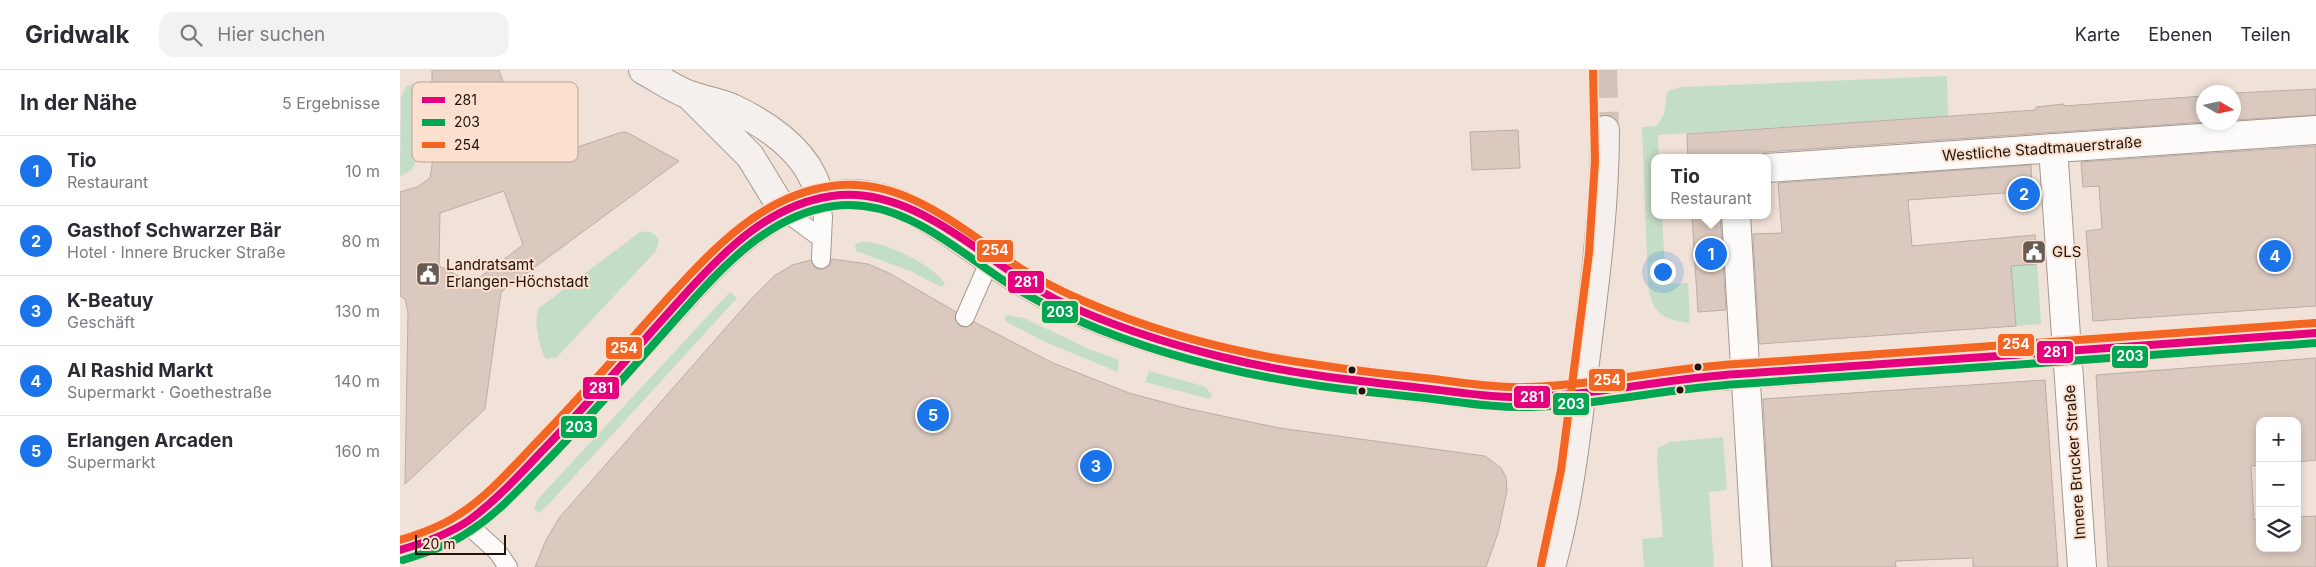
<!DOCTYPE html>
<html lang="de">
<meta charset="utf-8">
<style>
:root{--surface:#fff;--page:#f2f2f3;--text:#2b2b33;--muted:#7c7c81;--line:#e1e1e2;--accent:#1a73e8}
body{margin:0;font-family:Inter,sans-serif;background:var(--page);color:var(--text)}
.controls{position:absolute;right:15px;bottom:15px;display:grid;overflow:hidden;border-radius:10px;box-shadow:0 2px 8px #0003}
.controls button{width:45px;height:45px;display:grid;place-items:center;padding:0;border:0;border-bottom:1px solid var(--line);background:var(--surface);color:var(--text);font:25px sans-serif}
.compass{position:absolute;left:1796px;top:15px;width:45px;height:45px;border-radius:50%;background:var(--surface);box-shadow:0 2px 8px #0003;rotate:99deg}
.scale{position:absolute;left:15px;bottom:12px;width:91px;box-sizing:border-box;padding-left:5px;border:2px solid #1f130c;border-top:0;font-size:14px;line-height:18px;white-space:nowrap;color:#1f130c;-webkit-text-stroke:4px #fbe0cf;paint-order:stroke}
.you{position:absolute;left:1262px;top:201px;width:18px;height:18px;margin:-12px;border:4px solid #fff;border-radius:50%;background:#1a73e8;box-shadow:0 0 0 8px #1a73e833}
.badge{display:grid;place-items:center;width:32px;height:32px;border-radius:50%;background:var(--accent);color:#fff;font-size:16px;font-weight:700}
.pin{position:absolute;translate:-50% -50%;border:2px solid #fff;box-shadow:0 1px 5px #0006}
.popup{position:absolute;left:1251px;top:84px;width:120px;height:65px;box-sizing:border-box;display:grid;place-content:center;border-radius:10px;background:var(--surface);filter:drop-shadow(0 1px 4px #0005);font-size:16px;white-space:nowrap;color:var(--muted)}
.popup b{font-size:19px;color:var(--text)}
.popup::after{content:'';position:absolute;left:50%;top:100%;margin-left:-10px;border:10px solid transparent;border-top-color:var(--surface)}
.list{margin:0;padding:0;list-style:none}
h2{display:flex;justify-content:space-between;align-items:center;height:65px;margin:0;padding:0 20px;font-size:21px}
h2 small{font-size:16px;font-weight:400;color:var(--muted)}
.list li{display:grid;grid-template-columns:32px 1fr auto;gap:15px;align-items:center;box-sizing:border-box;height:70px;padding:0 20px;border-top:1px solid var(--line)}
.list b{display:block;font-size:19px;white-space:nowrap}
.list p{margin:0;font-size:16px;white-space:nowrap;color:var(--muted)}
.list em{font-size:16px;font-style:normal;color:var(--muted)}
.icon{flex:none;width:28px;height:28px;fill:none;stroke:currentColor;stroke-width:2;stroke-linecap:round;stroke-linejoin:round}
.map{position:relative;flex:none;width:1916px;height:497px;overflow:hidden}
header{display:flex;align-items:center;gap:30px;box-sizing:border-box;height:70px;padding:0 25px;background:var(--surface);border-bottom:1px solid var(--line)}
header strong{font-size:24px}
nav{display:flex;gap:28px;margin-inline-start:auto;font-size:18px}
.search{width:350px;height:45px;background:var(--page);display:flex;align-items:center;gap:12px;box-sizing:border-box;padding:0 18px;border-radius:15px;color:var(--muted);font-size:19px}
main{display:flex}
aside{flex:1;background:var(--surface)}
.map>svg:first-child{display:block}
.green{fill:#c4ddc6}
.building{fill:#dbc9bf;stroke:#b9ada5;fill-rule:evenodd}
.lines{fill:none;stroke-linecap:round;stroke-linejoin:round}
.secondary-tunnel{stroke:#d2c3ba;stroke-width:28;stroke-dasharray:28 14;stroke-linecap:butt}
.lane-casing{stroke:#a59891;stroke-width:20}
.street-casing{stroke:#a59891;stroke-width:30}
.secondary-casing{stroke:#a59891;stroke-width:30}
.lane{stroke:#fdfbf9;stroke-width:18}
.street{stroke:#fdfbf9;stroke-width:28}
.secondary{stroke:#f5f0ed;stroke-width:28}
.bus-1-casing{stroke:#fbe0cf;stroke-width:11}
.bus-2-casing{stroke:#fbe0cf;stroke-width:11}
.bus-3-casing{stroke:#fbe0cf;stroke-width:11}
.bus-1{stroke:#e5007d;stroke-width:8}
.bus-2{stroke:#00a651;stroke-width:8}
.bus-3{stroke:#f26522;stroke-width:8}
.bus-dot{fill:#1f130c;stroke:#fbe0cf;stroke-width:2}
.labels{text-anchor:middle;stroke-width:4;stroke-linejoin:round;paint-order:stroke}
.street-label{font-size:15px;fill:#1f130c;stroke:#fbe0cf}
.poi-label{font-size:15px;fill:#1f130c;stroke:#fbe0cf;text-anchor:start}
.key{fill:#fbe0cf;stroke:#b9a294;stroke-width:1}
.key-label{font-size:14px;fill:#1f130c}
.line-badge{stroke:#fbe0cf;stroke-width:2}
.badge-label{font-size:14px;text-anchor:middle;font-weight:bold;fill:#fff}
</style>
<header>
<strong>Gridwalk</strong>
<div class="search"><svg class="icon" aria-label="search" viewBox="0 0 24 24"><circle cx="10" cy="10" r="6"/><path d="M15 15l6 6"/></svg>Hier suchen</div>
<nav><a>Karte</a><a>Ebenen</a><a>Teilen</a></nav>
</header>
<main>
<aside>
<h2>In der Nähe<small>5 Ergebnisse</small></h2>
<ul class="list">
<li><span class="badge">1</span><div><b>Tio</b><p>Restaurant</p></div><em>10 m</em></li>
<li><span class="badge">2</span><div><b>Gasthof Schwarzer Bär</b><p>Hotel · Innere Brucker Straße</p></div><em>80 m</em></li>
<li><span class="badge">3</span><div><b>K-Beatuy</b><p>Geschäft</p></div><em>130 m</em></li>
<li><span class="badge">4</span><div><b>Al Rashid Markt</b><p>Supermarkt · Goethestraße</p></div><em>140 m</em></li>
<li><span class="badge">5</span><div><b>Erlangen Arcaden</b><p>Supermarkt</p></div><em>160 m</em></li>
</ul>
</aside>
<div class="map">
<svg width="1916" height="497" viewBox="0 0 1916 497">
<rect width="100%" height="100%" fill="#f1e2d9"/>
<g class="green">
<path d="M1547,6L1548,46L1258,65L1259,88H1255V145H1262L1266,214L1288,213L1290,253C1262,249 1252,244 1248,214L1242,57L1257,56L1264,44L1267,23L1270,20L1281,17Z"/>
<path d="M17,12L16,92L11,101L0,106L1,27L6,17Z"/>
<path d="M240,162C249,160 256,163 259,171L256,181L157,287L148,289L145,288C139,274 133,252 139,238Z"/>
<path d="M461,172C480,169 536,196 545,214L541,217L510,201L456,181L455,174Z"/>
<path d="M1637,194L1641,254L1616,256L1613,219L1592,198Z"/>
<path d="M330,222L337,228L147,436L139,443L134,439L138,429Z"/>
<path d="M606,245L624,248L689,279L719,290L718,302L645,272L605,251Z"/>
<path d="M749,301L803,316L812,324L810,329L745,312Z"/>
<path d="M1323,367L1327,420L1309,422L1314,497H1244L1242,469L1263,467L1257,394L1258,378L1270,372Z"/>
</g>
<g class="building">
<path d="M32,0H99L125,77L136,83L154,85L222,62L228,63L279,91L101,222L85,339L5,414L8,242L5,229L0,226V122L17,117L30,108L32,96ZM104,121L123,175L72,213L39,196L40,143Z"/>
<path d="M1916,19V45L1834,50V23Z"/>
<path d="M1804,26V52L1366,82L1356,88H1288L1287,64L1551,46L1636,40V37L1664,34V36Z"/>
<path d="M1118,60L1120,98L1072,100L1070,62Z"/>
<path d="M1916,76V236L1693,251L1686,161L1702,159L1699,116L1683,117L1681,92Z"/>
<path d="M1631,95L1632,121L1508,130L1512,176L1635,165L1637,194L1611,196L1616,256L1359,274L1353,164L1382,163L1378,113Z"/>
<path d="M1292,145H1320L1326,240L1298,242Z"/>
<path d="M432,189L468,194L489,203L556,242L555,249L560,256L567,257L574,252L653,293L729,323L785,338L879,358L1085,386L1101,398L1106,407L1107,421L1098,463L1086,497H135L146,470L159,448L352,228L374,206L392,195L411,190L415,198L421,200L430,195Z"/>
<path d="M1916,288V390L1897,392V351H1860V395L1851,396L1854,450L1860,449V478H1897V447L1916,446V497H1708L1696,305Z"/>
<path d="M1645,310L1658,497H1573V488L1495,491L1496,497H1372L1363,329Z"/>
</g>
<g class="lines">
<path class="secondary-tunnel" d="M1203,0L1205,60"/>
<defs>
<g id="lane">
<path d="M420,129L423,147L421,189"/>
<path d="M383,140L421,168"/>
<path d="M565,247L590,190"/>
<path d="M66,453L97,481L108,497"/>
</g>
<g id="street">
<path d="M1653,78L1682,497"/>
<path d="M1367,98L1916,60"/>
<path d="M1336,145L1357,497"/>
<path d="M1182,323L1291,308L1916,263"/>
</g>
<g id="secondary">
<path d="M243,0C258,8 272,18 287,24C302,30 318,32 332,38C370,56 412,85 420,129"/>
<path d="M292,28L350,86L383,140"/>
<path d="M0,480C22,475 43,466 63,454C88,439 113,411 134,390C183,339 230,286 277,234C322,184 367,135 437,125C503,116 562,174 613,206C636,220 661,233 686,244C787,287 896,304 1005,316C1041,320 1077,326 1114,327C1136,328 1159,325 1182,323"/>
<path d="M1151,497C1171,425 1178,350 1187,276C1196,204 1205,132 1205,60"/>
</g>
</defs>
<use href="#lane" class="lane-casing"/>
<use href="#street" class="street-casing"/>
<use href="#secondary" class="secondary-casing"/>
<use href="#lane" class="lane"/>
<use href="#street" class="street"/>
<use href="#secondary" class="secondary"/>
<defs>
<path id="bus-1" d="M0,480C24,473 47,465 68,451C96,431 120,404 144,379C191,331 234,281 279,231C320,185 367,135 432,126C516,114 587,195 657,230C711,256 768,274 826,288C887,303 950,310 1013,317C1051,321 1090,328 1128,327C1199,325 1268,308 1338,304C1531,291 1723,277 1916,263"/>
<path id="bus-2" d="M3,490C26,483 50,475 70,461C97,444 118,420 140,398C187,350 231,300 275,250C318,202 366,145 434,136C503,127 558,182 612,216C633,229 655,240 677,250C754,284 837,304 920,316C955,321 990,324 1025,328C1060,332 1094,338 1130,337C1200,335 1269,318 1339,314C1531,301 1724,287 1916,273"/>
<g id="bus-3">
<path d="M0,470C20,464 40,457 58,445C87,427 111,399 135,374C182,326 225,276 270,226C314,178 363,125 432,116C506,106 563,161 620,198C641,211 663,222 686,232C760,264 839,284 919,295C957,301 995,305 1034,309C1065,313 1096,318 1128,317C1198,315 1267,298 1337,294C1530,281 1723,267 1915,253"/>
<path d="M1141,495L1161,400L1189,183L1195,91L1193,0"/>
</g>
</defs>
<use href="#bus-1" class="bus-1-casing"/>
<use href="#bus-2" class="bus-2-casing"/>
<use href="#bus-3" class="bus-3-casing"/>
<use href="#bus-1" class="bus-1"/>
<use href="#bus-2" class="bus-2"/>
<use href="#bus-3" class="bus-3"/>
</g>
<defs>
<symbol id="civic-square" viewBox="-11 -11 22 22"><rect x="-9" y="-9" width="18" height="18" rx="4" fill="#685b54" stroke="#fbe0cf"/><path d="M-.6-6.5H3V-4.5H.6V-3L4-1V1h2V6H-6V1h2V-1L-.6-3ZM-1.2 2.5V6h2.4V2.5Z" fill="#fff"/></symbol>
</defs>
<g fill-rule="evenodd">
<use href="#civic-square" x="1620" y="168" width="28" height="28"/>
<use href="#civic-square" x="14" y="190" width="28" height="28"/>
</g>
<g class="bus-dot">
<circle cx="1298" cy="297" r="4.5"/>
<circle cx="952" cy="300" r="4.5"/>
<circle cx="1280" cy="320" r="4.5"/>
<circle cx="962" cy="321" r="4.5"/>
</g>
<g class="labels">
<g class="street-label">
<text transform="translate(1642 79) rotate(-4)" y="5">Westliche Stadtmauerstraße</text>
<text transform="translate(1675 392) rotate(-94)" y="5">Innere Brucker Straße</text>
</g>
<g class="poi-label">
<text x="1652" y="187">GLS</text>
<text x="46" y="200">Landratsamt<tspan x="46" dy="17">Erlangen-Höchstadt</tspan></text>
</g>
</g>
<rect x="12" y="12" width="166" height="80" rx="8" class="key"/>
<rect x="22" y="27" width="23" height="6" fill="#e5007d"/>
<rect x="22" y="49" width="23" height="7" fill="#00a651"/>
<rect x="22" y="72" width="23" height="6" fill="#f26522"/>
<g class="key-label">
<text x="54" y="35">281</text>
<text x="54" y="57">203</text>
<text x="54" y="80">254</text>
</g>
<g class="line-badge">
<rect x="576" y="169" width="38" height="24" rx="5" fill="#f26522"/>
<rect x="607" y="200" width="38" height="24" rx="5" fill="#e5007d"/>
<rect x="641" y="230" width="38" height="24" rx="5" fill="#00a651"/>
<rect x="1597" y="263" width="38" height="24" rx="5" fill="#f26522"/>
<rect x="205" y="266" width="38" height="24" rx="5" fill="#f26522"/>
<rect x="1636" y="270" width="38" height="24" rx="5" fill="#e5007d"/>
<rect x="1711" y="275" width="38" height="24" rx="5" fill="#00a651"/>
<rect x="1188" y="298" width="38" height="24" rx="5" fill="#f26522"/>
<rect x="182" y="306" width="38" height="24" rx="5" fill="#e5007d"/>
<rect x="1113" y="315" width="38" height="24" rx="5" fill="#e5007d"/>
<rect x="1152" y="322" width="38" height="24" rx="5" fill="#00a651"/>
<rect x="160" y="345" width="38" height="24" rx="5" fill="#00a651"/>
</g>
<g class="badge-label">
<text x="595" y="185">254</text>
<text x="626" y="217">281</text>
<text x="660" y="247">203</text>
<text x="1616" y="279">254</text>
<text x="224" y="283">254</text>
<text x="1655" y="287">281</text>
<text x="1730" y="291">203</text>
<text x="1207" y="315">254</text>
<text x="201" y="323">281</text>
<text x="1132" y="332">281</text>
<text x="1171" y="339">203</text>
<text x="179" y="362">203</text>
</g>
</svg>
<div class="controls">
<button>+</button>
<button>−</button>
<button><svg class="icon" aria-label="layers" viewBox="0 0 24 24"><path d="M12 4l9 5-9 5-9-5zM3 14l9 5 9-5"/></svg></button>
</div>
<svg class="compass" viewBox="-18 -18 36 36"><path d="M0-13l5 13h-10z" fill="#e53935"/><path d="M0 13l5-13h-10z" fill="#7c7c81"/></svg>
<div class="scale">20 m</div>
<div class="you"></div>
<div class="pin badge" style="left:1311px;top:184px">1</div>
<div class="popup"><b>Tio</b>Restaurant</div>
<div class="pin badge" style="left:1624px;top:124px">2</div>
<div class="pin badge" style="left:696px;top:396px">3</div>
<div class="pin badge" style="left:1875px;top:186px">4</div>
<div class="pin badge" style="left:533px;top:345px">5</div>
</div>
</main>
